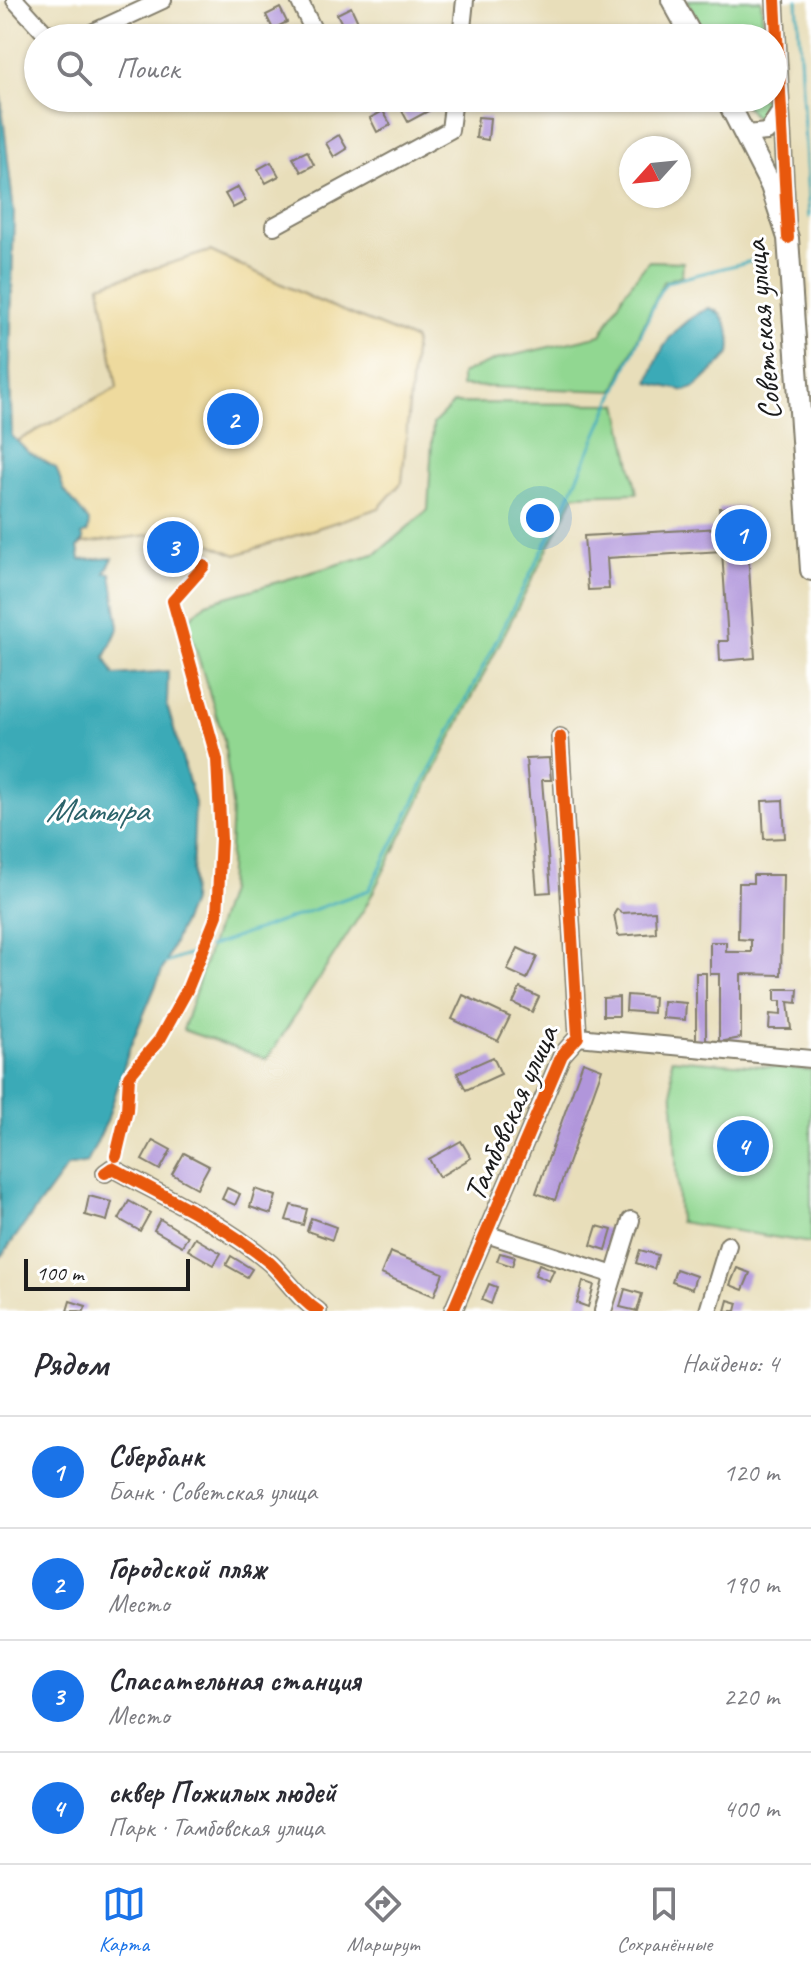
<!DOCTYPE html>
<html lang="ru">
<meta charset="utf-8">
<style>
:root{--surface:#fff;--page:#f7f7f7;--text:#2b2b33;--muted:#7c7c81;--line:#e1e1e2;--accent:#1a73e8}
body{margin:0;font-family:Caveat,sans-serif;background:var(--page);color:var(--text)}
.compass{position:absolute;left:619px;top:136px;width:72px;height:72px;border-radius:50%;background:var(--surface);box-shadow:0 2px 6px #0004;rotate:243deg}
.scale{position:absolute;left:24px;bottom:20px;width:166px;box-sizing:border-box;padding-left:8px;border:4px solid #1c1c1c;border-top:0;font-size:22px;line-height:28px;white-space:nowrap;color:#1c1c1c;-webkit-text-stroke:6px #fff;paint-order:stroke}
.you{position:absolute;left:540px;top:518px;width:28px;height:28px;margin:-20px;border:6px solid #fff;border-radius:50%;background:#1a73e8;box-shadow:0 0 0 12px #1a73e833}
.badge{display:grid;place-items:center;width:52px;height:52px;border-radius:50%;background:var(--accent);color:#fff;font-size:26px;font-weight:700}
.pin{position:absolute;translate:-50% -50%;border:4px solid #fff;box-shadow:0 2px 8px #0006}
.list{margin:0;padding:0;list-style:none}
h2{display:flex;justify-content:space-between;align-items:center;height:104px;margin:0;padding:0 32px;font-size:34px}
h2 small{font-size:26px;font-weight:400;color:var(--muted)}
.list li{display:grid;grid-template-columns:52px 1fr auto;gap:24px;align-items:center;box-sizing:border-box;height:112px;padding:0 32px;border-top:2px solid var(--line)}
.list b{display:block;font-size:30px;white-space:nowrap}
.list p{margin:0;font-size:26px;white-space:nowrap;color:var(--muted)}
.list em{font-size:26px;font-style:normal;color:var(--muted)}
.icon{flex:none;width:44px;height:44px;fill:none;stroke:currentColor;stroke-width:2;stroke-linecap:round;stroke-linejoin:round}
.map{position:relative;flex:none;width:811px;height:1311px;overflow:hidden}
.search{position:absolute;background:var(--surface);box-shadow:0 2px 6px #0004;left:24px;right:24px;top:24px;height:88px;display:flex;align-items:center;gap:20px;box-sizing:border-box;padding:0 28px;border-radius:44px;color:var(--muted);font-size:30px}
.sheet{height:552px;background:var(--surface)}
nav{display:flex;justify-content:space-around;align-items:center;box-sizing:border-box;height:112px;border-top:2px solid var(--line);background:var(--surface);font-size:22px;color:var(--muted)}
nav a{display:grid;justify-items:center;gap:4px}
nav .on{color:var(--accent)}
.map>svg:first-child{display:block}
.green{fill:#91d791;stroke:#567a56;stroke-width:2}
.sand{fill:#eeda9e;stroke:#857b5d;stroke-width:2}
.water{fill:#3aaab7;stroke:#2b636a;stroke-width:2}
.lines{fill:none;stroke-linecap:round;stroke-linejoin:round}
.stream{stroke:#3aaab7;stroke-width:3}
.building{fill:#b196db}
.minor-casing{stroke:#827d6b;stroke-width:20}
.major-casing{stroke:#827d6b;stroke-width:24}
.minor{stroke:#fff;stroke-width:16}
.major{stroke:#fff;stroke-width:20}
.cycleway-casing{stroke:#fff;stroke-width:17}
.cycleway{stroke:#e8590c;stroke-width:12}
.labels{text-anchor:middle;stroke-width:6;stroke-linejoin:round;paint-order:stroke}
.street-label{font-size:32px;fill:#1c1c1c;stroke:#fff}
.water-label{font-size:34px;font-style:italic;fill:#2b636a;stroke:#fff}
</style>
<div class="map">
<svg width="811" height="1311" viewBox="0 0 811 1311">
<rect width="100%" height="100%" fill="#fff"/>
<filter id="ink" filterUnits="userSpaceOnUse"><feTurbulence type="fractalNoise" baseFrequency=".0125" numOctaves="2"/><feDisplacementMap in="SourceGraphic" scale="16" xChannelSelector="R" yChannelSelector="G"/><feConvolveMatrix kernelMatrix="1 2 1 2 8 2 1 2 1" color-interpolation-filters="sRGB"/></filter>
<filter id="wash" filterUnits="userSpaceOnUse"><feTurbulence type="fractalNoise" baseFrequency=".006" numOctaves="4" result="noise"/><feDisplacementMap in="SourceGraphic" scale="32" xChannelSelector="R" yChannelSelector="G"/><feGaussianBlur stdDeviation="1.8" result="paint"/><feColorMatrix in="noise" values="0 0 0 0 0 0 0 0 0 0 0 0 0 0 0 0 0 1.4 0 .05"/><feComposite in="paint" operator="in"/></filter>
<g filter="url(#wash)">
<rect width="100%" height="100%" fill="#e8deba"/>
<g class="green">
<path d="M687,0H761L764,38H707Z"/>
<path d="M740,98H768L767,114L756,119Z"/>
<path d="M649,261L683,262L682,275L663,282L614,391L461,386V374L498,359L601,335L624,293Z"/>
<path d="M454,403L618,404L637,493L575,495L366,906L267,1059L183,1030L228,891L232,805L224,740L187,621L206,603L377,553L428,510L433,424Z"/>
<path d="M671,1059L811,1070V1243L679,1222Z"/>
</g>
<path class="sand" d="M210,251L316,300L415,340L402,482L379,508L236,555L180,531L45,548L0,450L117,388L100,285Z"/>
<g class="water">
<path d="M0,88L14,213L10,370L12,436L27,451L56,468L64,490L89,521L88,532L82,535L84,540L78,547L80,560L113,558L105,573H111L119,627L105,657L114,675L168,671L167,705L195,803L191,902L130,1047L107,1121L87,1163L67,1167L0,1258Z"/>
<path d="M709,308C727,313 733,336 730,354L696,387L685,391L649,383C659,347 674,324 709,308Z"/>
</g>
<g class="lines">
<g class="stream">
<path d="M797,0L809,217"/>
<path d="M209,947L369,890L567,502L660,291L667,282L764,258"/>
<path d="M165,963L199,951"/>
</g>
</g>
<g id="blocks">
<g class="building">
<path d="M351,7L358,22L344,28L337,14Z"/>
<path d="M280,8L287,22L273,29L266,15Z"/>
<path d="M395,98H424L430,110L408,122Z"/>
<path d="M383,111L391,125L377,132L370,118Z"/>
<path d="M478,117L490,118L488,140L476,138Z"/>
<path d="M339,135L347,149L334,157L326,143Z"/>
<path d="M307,151L314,165L301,172L293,158Z"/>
<path d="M271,162L279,176L266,183L258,169Z"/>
<path d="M238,187L246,201L233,208L225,194Z"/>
<path d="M745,507L755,658L720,661L719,641H728L722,551L607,558L609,589L588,590L584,536L720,528L719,508Z"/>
<path d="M174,531L182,562L171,565L164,533Z"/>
<path d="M549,758L551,780H542L551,892L537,893L526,759Z"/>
<path d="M783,800L785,838L764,839L762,801Z"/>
<path d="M753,875H783L781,975L741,974V1038L719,1042V974H710V942H726V952H751V940L738,939L739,883H753Z"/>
<path d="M617,909L622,913L655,911L656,933L618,936L614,914Z"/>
<path d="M518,948L537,957L527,979L507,970Z"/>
<rect x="696" y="973" width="10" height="68"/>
<path d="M520,988L539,997L532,1012L513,1003Z"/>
<path d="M775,989H798L797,1003L788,1002L791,1029H769L770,1014L781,1015V1001H775Z"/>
<path d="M463,995L510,1017L498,1041L452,1019Z"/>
<path d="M627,995L654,997L653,1013L626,1011Z"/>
<path d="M619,997V1016H603V998Z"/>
<path d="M663,1001L686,1003L685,1020L662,1018Z"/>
<path d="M493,1057L501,1074L466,1090L457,1073Z"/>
<path d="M583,1062L602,1069L555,1200L536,1193Z"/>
<path d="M153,1140L171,1150L160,1170L142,1160Z"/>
<path d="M461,1141L471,1158L439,1177L429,1159Z"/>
<path d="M184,1153L209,1166L197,1188L172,1174Z"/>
<path d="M227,1188L240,1194L235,1205L222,1199Z"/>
<path d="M255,1189L276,1196L271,1214L250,1207Z"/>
<path d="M89,1196L112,1202L107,1221L85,1215Z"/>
<path d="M129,1201L150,1213L140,1231L119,1219Z"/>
<path d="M291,1205L307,1209L303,1225L286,1220Z"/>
<path d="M311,1218L336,1227L332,1240L307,1231Z"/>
<path d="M160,1219L188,1236L182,1246L154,1230Z"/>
<path d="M597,1226L612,1230L606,1250L591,1245Z"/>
<path d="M195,1238L221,1253L214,1265L188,1250Z"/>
<path d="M640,1250L658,1255L654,1269L636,1263Z"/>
<path d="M390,1252L443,1273L434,1296L381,1274Z"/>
<path d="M500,1253L515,1257L512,1266L497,1261Z"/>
<path d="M231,1256L252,1269L247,1277L226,1265Z"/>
<path d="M539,1264L554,1270L549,1281L535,1275Z"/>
<path d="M737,1268L750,1273L743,1290L730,1285Z"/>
<path d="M676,1269L696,1276L692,1289L672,1282Z"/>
<path d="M583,1281L594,1285L588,1307L577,1303Z"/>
<path d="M489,1284L497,1287L491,1304L482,1300Z"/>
<path d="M625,1289L642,1294L637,1311L620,1307Z"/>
<path d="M728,1300L738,1303L736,1311H725Z"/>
<path d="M70,1301L86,1306L84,1311H67Z"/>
</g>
</g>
</g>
<g filter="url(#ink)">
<use href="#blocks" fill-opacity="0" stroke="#827d6b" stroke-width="2"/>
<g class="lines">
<defs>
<g id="minor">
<path d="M15,0L45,33L85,36L163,0"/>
<path d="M299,0L317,38"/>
<path d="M775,0L787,221"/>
<path d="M461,38L465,0"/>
<path d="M746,134L767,132L780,112"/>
<path d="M274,226L450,130L454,98"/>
<path d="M578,1037L811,1059"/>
<path d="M105,1173L112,1168C165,1197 223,1223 270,1263C287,1279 298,1298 318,1311"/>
<path d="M486,1234L614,1275"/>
<path d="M453,1311L562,1055L578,1037L560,737"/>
<path d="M603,1311L631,1220"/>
<path d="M708,1311L728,1245"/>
</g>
<g id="major">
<path d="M672,0L693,38"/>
<path d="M726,98L771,186L788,238L811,570"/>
</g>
</defs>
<use href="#minor" class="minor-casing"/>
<use href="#major" class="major-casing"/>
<use href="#minor" class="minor"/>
<use href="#major" class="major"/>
<defs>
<g id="cycleway">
<path d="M775,0L788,238"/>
<path d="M116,1156L127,1110L129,1076L160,1039L187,990L217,915L221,839L217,760L173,601L204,566"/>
<path d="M105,1173L112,1168C165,1197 223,1223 270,1263C287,1279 298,1298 318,1311"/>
<path d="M453,1311L562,1055L578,1037L560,737"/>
</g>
</defs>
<use href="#cycleway" class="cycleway-casing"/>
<use href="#cycleway" class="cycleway"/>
</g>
</g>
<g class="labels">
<g class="street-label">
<text transform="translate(762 330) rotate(-95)" y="11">Советская улица</text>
<text transform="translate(510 1113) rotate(-66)" y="11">Тамбовская улица</text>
</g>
<g class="water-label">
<text x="97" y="821">Матыра</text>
</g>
</g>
</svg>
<svg class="compass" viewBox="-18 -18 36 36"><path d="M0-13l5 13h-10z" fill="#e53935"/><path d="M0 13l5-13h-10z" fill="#7c7c81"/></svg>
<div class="scale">100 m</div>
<div class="you"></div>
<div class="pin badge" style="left:741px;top:535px">1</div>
<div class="pin badge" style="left:233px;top:419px">2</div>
<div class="pin badge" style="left:173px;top:547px">3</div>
<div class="pin badge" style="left:743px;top:1146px">4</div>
<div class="search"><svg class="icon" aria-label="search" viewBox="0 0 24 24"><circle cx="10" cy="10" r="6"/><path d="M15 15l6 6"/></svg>Поиск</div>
</div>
<section class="sheet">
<h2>Рядом<small>Найдено: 4</small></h2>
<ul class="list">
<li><span class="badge">1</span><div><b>Сбербанк</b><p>Банк · Советская улица</p></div><em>120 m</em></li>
<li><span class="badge">2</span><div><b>Городской пляж</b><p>Место</p></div><em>190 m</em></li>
<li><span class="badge">3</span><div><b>Спасательная станция</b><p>Место</p></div><em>220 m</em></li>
<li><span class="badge">4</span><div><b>сквер Пожилых людей</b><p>Парк · Тамбовская улица</p></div><em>400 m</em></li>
</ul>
</section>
<nav>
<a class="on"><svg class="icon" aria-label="map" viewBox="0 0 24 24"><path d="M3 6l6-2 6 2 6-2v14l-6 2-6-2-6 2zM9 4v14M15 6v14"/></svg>Карта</a>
<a><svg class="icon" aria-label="directions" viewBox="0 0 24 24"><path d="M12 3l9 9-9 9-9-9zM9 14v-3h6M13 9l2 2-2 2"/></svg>Маршрут</a>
<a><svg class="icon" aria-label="saved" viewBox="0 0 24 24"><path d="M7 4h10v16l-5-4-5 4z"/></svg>Сохранённые</a>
</nav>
